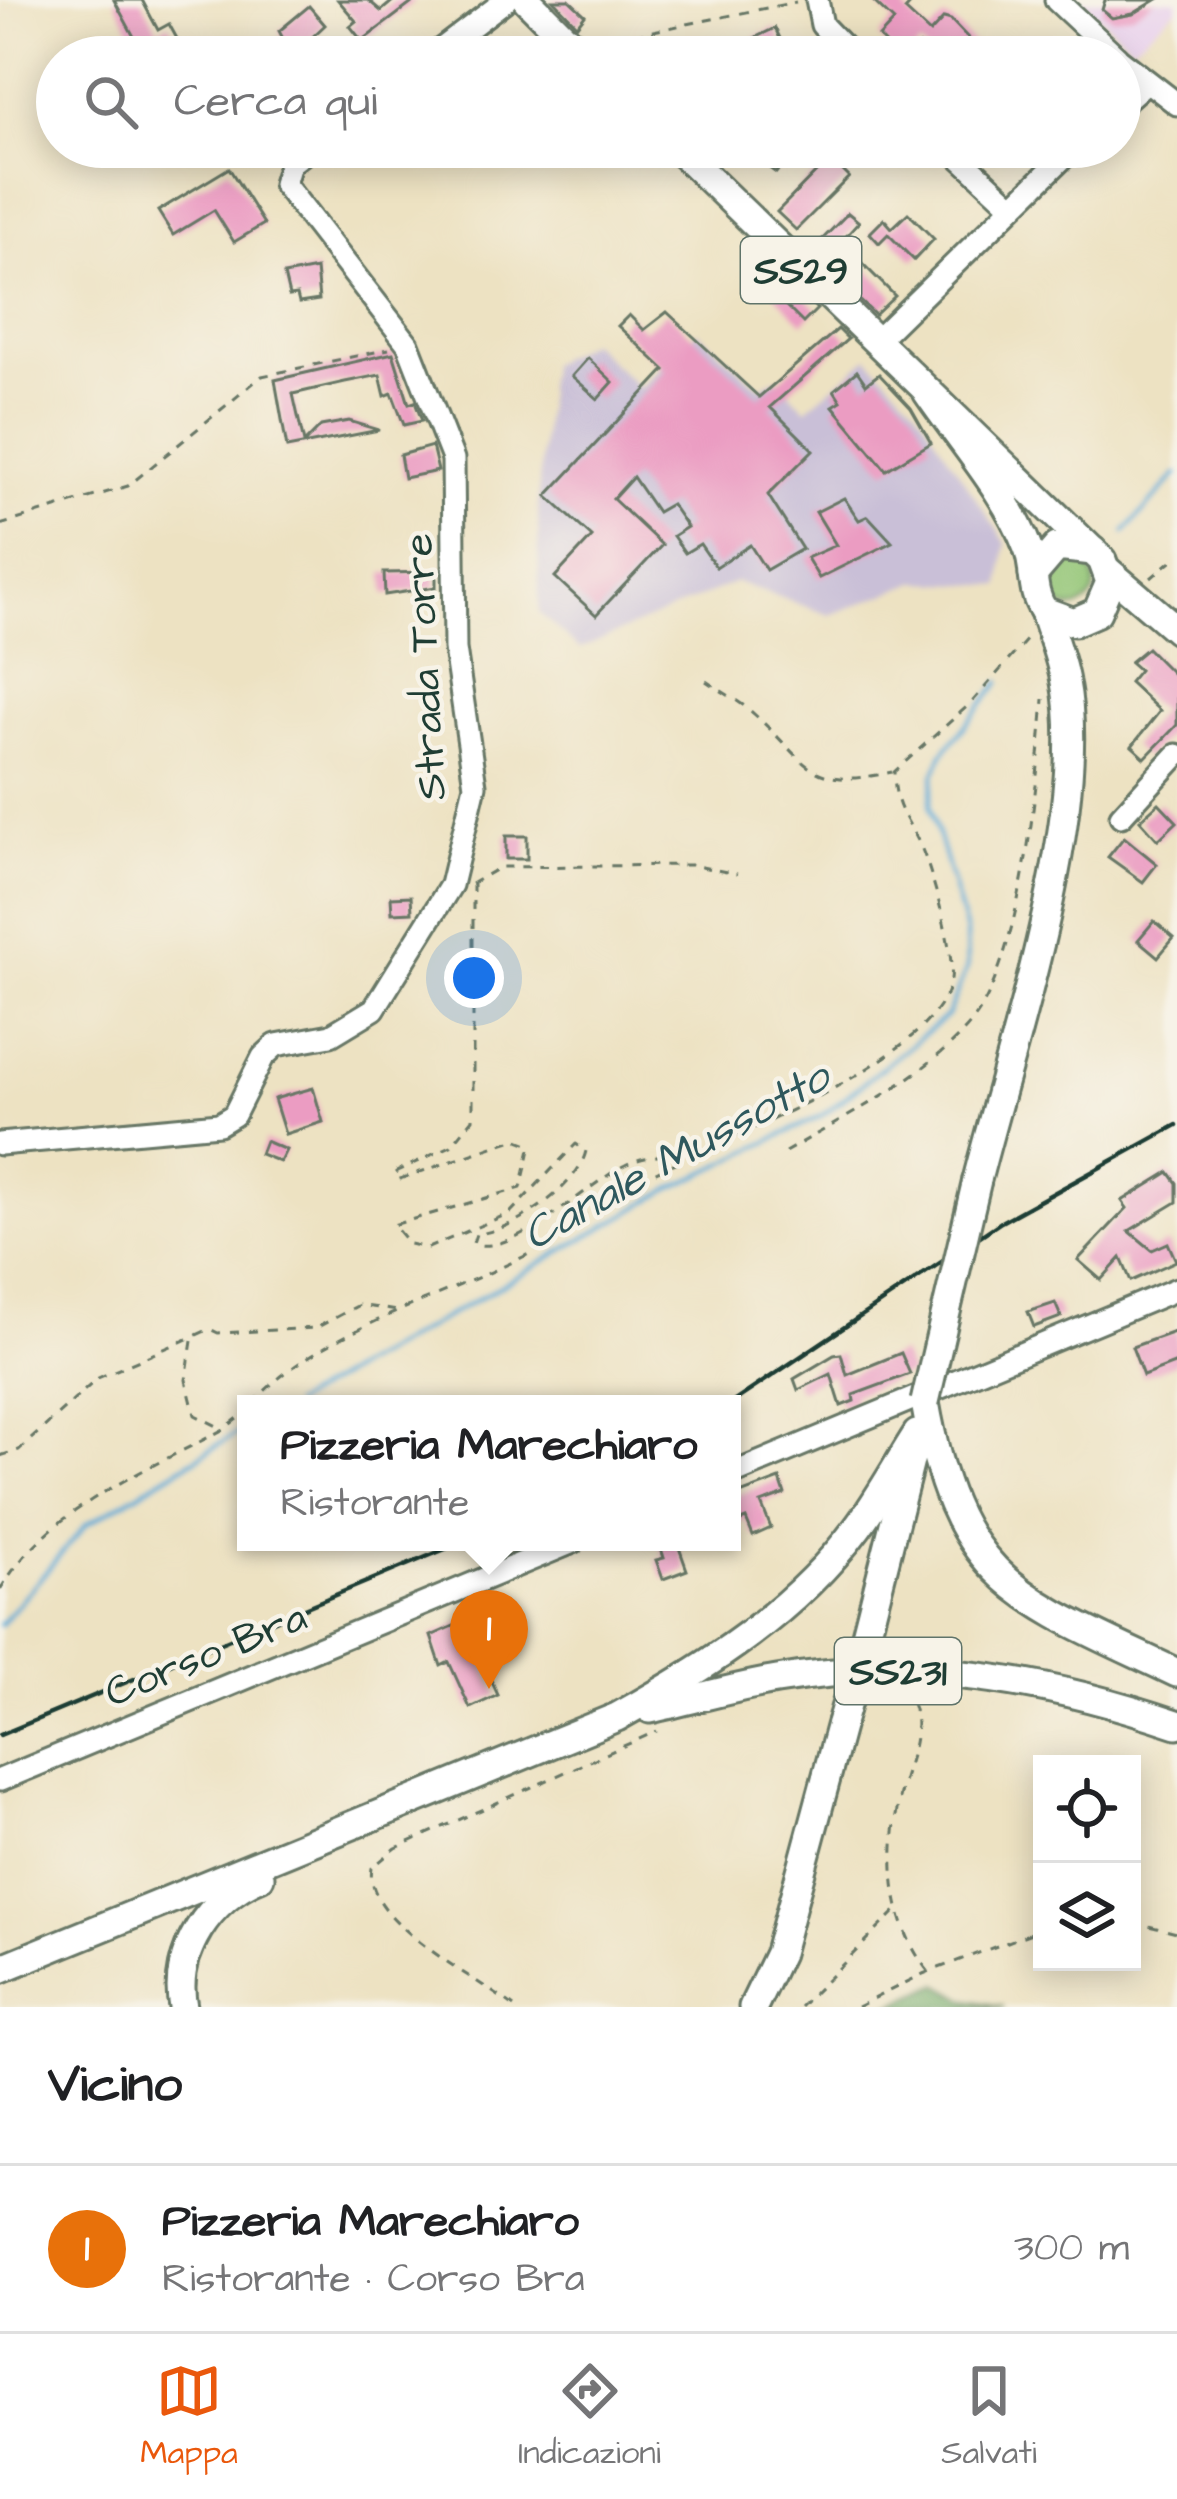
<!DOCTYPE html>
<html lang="it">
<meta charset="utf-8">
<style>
:root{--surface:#fff;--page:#f6f6f6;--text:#202124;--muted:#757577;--line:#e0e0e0;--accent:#ea580c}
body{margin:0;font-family:"Architects Daughter",sans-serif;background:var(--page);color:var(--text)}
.controls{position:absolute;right:36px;bottom:36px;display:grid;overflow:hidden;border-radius:0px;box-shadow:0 6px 30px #0003}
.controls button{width:108px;height:108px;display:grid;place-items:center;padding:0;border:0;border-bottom:3px solid var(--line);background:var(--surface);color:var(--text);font:60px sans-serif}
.you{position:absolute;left:474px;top:978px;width:42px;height:42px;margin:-30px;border:9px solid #fff;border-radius:50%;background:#1a73e8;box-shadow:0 0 0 18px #1a73e833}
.badge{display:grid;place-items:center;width:78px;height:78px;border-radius:50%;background:var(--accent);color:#fff;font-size:39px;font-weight:700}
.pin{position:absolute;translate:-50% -99px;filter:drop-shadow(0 3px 6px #0008)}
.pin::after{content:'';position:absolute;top:63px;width:42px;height:36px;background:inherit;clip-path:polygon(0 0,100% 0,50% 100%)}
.popup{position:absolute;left:237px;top:1395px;width:504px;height:156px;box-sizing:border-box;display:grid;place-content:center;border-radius:0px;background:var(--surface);filter:drop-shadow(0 3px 9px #0005);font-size:39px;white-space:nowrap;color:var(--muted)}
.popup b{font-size:45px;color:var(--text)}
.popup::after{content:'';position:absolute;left:50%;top:100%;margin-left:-24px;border:24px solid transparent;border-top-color:var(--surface)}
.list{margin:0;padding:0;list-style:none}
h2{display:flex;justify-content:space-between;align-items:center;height:156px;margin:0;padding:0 48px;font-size:51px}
h2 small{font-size:39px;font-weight:400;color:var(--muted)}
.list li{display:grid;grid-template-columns:78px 1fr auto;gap:36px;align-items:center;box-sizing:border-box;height:168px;padding:0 48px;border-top:3px solid var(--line)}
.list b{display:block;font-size:45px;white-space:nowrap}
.list p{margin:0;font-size:39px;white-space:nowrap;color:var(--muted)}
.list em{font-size:39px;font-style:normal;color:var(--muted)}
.icon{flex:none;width:66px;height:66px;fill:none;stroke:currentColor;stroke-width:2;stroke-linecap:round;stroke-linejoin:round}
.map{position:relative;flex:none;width:1177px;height:2007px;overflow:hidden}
.search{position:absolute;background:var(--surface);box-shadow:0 6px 30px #0003;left:36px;right:36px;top:36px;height:132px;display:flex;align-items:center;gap:30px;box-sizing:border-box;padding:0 42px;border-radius:66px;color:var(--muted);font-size:45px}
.sheet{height:324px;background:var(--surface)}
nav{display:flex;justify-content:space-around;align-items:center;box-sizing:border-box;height:168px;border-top:3px solid var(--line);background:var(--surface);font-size:33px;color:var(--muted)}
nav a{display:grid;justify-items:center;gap:6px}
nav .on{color:var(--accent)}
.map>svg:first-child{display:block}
.built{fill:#e9d2ed}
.industrial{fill:#c9bfd7}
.green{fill:#92c575;stroke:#588154;stroke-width:3}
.forest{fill:#75aa66;stroke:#4a744d;stroke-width:3}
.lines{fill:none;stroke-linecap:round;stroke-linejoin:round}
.stream{stroke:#5dabd7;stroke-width:4.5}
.building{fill:#eb9cc2}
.minor-casing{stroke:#677766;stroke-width:27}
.major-casing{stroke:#677766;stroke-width:33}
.path{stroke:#677766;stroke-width:3;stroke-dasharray:9 9;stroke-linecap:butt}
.minor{stroke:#fff;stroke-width:21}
.major{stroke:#fff;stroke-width:27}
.rail{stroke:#1f3d34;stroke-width:4.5}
.major-bridge-casing{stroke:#677766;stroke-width:33;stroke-linecap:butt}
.major-bridge{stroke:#fff;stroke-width:27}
.labels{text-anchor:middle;stroke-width:9;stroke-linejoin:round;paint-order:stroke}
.shield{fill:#f7f3e8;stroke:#60746a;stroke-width:3}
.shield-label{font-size:39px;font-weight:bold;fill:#1f3d34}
.street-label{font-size:42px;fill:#1f3d34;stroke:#f7f3e8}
.water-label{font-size:45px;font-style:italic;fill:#2e585d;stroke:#f7f3e8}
</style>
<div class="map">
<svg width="1177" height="2007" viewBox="0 0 1177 2007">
<rect width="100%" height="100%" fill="#f7f3e8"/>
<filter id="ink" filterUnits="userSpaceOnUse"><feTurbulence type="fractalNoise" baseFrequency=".00833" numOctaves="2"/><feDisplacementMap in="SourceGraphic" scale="24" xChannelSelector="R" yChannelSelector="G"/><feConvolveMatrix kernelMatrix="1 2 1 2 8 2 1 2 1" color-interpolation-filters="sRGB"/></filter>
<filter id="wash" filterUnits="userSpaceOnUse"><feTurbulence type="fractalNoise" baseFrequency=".004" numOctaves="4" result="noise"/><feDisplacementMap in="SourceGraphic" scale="48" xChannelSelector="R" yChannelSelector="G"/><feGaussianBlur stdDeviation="2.7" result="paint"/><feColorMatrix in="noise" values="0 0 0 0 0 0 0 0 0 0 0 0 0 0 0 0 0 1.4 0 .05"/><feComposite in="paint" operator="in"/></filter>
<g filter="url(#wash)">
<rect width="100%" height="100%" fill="#ede2c2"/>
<path class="built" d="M1081,0H1177V9L1132,47Z"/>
<path class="industrial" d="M697,331L761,388L775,378L806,409L868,357L915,406L1006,543L1001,586L917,582L830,615L736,582L580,649L539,613L538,496L549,364L589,341L639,388Z"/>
<circle class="green" cx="1071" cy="584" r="24"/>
<path class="forest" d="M938,1984L967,2000L1004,2007H888Z"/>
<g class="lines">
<g class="stream">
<path d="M1125,532L1177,474"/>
<path d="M293,1404L667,1191L823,1115L947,1016L967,968L966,932L930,806L934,775L943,753L1000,682"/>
<path d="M0,1625L86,1525L246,1428"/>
</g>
</g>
<g id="blocks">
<g class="building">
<path d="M114,0H142L158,30L169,24L181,46L160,57H145Z"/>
<path d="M338,0H368L381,11L394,0H416L362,41L350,26L356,21Z"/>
<path d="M553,0H569L585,15L577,25Z"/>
<path d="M872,0H914L905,10L930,33L944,18L951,20L986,57H933L920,45L909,57H898L879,37L894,21Z"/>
<path d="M1105,0H1156L1133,14L1112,18L1102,10Z"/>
<path d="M309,6L325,25L292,56L279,31Z"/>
<path d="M775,28L789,57H715Z"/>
<path d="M740,147H797L776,173Z"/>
<path d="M830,158L849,177L796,230L777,212Z"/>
<path d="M229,168L264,224L234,242L214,210L173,235L158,211Z"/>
<path d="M848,213L859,222L841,242L895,296L875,315L810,252Z"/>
<path d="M908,213L934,239L914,260L888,234L879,243L870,233L884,219L892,228Z"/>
<path d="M316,269L319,300L299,303L297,295L289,296L284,275Z"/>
<path d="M778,271L817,309L803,323L765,285Z"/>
<path d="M667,312L759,397L838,329L848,339L770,407L813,450L768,495L802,549L766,570L750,545L716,567L700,544L685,553L673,536L687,527L671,504L657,512L633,477L613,499L662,545L596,615L555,577L592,537L547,496L665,370L618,326L629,315L644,330Z"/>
<path d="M393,353L409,404L415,402L422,421L404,425L392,393L385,396L380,375L345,382L293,394L304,443L321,426L349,421L379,430L287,448L275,380Z"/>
<path d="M588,358L613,382L598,399L572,376Z"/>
<path d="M857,371L866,384L879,374L911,408L931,443L886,470L833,406L841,401L834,390Z"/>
<path d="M432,446L438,471L404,478L400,455Z"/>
<path d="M844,498L859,520L868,516L892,542L819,578L807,558L836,545L816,512Z"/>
<path d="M436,572V587L385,595L384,573Z"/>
<path d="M1147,648L1177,678V725L1145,758L1132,746L1160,711L1129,682L1139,670L1130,662Z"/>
<path d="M1159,803L1177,822L1158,840L1140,820Z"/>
<rect x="506" y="836" width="21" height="23"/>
<path d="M1124,837L1157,864L1143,882L1108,857Z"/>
<path d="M411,896L412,912L392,913L391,897Z"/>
<path d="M1154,921L1174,938L1158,957L1138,940Z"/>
<path d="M313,1088L323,1122L285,1134L274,1099Z"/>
<path d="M265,1141L286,1150L280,1162L260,1154Z"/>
<path d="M1169,1172L1177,1183V1202L1129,1231L1152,1250L1168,1243L1176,1261L1131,1281L1121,1258L1101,1280L1078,1260L1127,1208L1122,1201Z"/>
<path d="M1055,1303L1061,1317L1034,1327L1028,1312Z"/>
<path d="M1177,1331V1363L1143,1376L1132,1347Z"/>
<path d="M901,1353L910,1374L853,1395L854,1401L841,1406L831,1374L798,1390L794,1379L834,1355L841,1354L847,1375Z"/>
<path d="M780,1479L785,1494L761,1503L771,1528L753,1536L746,1519L732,1524V1497Z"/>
<path d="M659,1542H677L687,1570L663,1579L656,1560L664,1558Z"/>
<path d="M479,1615L490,1641L476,1647L498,1695L470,1708L449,1662L441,1666L431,1636Z"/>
</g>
</g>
</g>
<g filter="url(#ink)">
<use href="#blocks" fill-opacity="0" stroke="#677766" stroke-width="3"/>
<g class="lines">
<defs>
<g id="minor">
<path d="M817,0L822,25L853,57"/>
<path d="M1056,0L1117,57"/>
<path d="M431,57L506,0"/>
<path d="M1120,60L1177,104"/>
<path d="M1120,105L1145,83"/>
<path d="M949,147L1011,205"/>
<path d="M875,342L1074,147"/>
<path d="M1121,816L1177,755"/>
<path d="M0,1144L219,1124L234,1115L263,1057L276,1045L331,1035L374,1009L451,885L475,785L455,649L453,459L408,344L284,184L290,164L312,147"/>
<path d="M732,1474L1177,1289"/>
<path d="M0,1780L573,1542"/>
</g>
<g id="major">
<path d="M527,0L584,57"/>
<path d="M676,147L1102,560L1110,582L1097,612L1074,622L1044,611C1030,591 1036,571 1028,549C1007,493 961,442 927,392"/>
<path d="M1108,571L1177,630"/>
<path d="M1033,575L1057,547L1093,551"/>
<path d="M977,1180C1010,1048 1090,813 1065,682C1061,658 1051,634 1044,611"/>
<path d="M925,1402C957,1585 1023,1600 1177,1673"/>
<path d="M865,1639L911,1457"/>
<path d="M650,1709C692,1700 734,1687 777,1680C912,1656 1048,1680 1177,1724"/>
<path d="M0,1969L617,1717C707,1667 795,1612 857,1528C879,1499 897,1465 917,1434"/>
<path d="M183,2007C172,1953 210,1897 260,1877"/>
<path d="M753,2007L779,1953L841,1723"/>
</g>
</defs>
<use href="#minor" class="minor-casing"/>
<use href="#major" class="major-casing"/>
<g class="path">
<path d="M599,42L796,2"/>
<path d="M0,525L128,486L262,376L389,349"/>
<path d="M1151,578L1177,556"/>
<path d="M706,681C722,692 740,701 754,714C811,765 806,791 892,772"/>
<path d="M473,883V1119L451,1146L397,1171V1180L516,1139L531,1145L521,1188L393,1225L409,1244L428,1248L510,1213L576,1144L586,1151C578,1187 512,1232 476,1234L473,1243C511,1260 592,1180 627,1164C648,1154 669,1157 691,1150L695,1154"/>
<path d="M471,884L500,867L691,865L737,874"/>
<path d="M785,1152C842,1119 951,1064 983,1005C1024,929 1037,786 1044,699"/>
<path d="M192,1341L186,1380L195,1415L223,1429"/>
<path d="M253,1404C307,1336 446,1296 523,1257C558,1239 586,1208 621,1189C692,1150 936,1067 951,979C955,953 932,872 921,847C906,814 895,811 894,772L972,702L1029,637"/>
<path d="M0,1456L19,1450L98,1378L210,1329L218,1333L316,1328L359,1305L397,1311"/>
<path d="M0,1590C50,1506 141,1474 224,1429L246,1412"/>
<path d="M897,1694L910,1699C926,1731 905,1766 899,1799C887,1859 890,1923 928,1971"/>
<path d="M1132,1922L1177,1933"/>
<path d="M514,2007C478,1978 362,1921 372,1868L396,1848L657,1731"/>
<path d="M800,2007L896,1911"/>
<path d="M857,2007L923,1974L1042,1929"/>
</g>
<use href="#minor" class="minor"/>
<use href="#major" class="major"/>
<g class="rail">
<path d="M730,1404L1001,1222L1177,1125"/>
<path d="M0,1735L462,1542"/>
</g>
<defs>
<g id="major-bridge">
<path d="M925,1402L977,1180"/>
<path d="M841,1723L865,1639"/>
</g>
</defs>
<use href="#major-bridge" class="major-bridge-casing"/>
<use href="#major-bridge" class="major-bridge"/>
</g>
</g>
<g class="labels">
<g class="shield">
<rect x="741" y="237" width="120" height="66" rx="9"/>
<rect x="835" y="1638" width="126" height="66" rx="9"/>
</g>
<g class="shield-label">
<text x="801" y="284">SS29</text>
<text x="898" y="1685">SS231</text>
</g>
<g class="street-label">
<text transform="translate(423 667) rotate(-93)" y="15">Strada Torre</text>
<text transform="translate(205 1653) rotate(-22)" y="15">Corso Bra</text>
</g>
<g class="water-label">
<text transform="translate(675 1154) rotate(-29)" y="16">Canale Mussotto</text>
</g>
</g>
</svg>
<div class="controls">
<button><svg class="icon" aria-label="locate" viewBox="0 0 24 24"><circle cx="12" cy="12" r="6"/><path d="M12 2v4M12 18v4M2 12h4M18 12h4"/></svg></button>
<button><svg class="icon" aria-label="layers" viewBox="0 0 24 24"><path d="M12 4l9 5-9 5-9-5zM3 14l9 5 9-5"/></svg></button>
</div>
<div class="you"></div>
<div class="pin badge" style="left:489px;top:1689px;background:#e8710a">1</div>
<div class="popup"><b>Pizzeria Marechiaro</b>Ristorante</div>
<div class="search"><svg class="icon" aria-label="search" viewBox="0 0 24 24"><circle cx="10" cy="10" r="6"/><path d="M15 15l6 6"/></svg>Cerca qui</div>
</div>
<section class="sheet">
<h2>Vicino<small></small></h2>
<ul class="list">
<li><span class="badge" style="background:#e8710a">1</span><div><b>Pizzeria Marechiaro</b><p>Ristorante · Corso Bra</p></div><em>300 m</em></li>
</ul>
</section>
<nav>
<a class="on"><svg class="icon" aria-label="map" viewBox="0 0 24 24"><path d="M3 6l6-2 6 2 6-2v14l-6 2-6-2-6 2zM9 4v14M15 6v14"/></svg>Mappa</a>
<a><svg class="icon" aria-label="directions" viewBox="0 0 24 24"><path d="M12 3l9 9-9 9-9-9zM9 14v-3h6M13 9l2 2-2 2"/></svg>Indicazioni</a>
<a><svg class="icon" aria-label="saved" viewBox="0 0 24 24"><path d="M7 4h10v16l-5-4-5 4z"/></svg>Salvati</a>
</nav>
